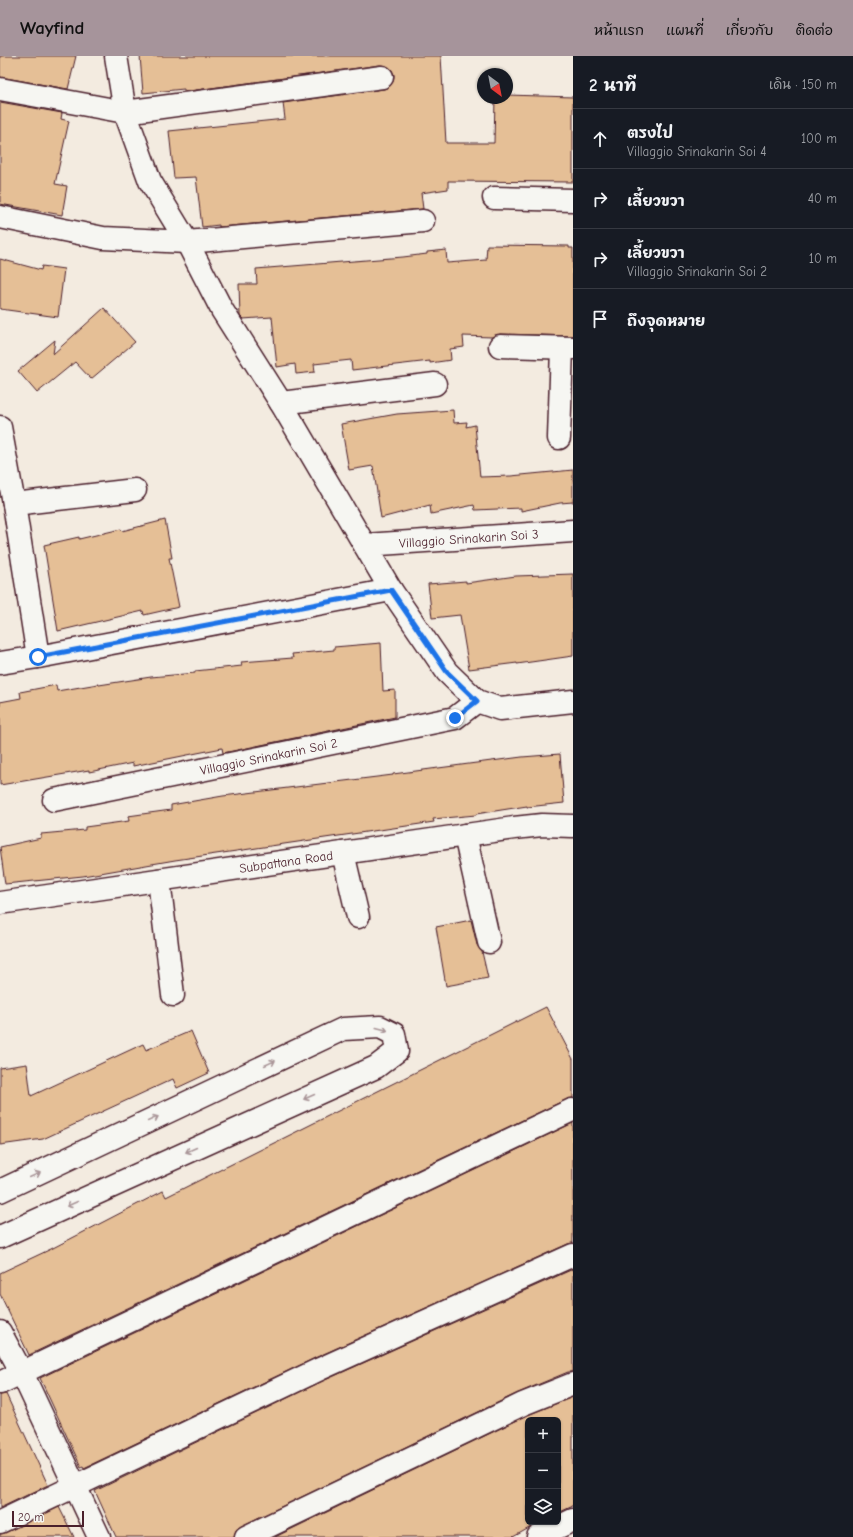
<!DOCTYPE html>
<html lang="th">
<meta charset="utf-8">
<style>
:root{--surface:#171b24;--page:#242831;--text:#f1f3f6;--muted:#9ea1a6;--line:#363941;--accent:#a6949b}
body{margin:0;font-family:"Comic Neue","Playpen Sans Thai",sans-serif;background:var(--page);color:var(--text)}
.controls{position:absolute;right:12px;bottom:12px;display:grid;overflow:hidden;border-radius:6px;box-shadow:0 1px 3px #0004}
.controls button{width:36px;height:36px;display:grid;place-items:center;padding:0;border:0;border-bottom:1px solid var(--line);background:var(--surface);color:var(--text);font:20px sans-serif}
.compass{position:absolute;left:477px;top:12px;width:36px;height:36px;border-radius:50%;background:var(--surface);box-shadow:0 1px 3px #0004;rotate:148deg}
.scale{position:absolute;left:12px;bottom:10px;width:72px;box-sizing:border-box;padding-left:4px;border:2px solid #4a1f2b;border-top:0;font-size:11px;line-height:14px;white-space:nowrap;color:#4a1f2b;-webkit-text-stroke:3px #f6f6f2;paint-order:stroke}
.stop{position:absolute;width:12px;height:12px;margin:-9px;border:3px solid #1a73e8;border-radius:50%;background:#fff}
.stop.end{background:#1a73e8;border-color:#fff;box-shadow:0 1px 4px #0008}
.list{margin:0;padding:0;list-style:none}
h2{display:flex;justify-content:space-between;align-items:center;height:52px;margin:0;padding:0 16px;font-size:17px}
h2 small{font-size:13px;font-weight:400;color:var(--muted)}
.list li{display:grid;grid-template-columns:26px 1fr auto;gap:12px;align-items:center;box-sizing:border-box;height:60px;padding:0 16px;border-top:1px solid var(--line)}
.list b{display:block;font-size:15px;white-space:nowrap}
.list p{margin:0;font-size:13px;white-space:nowrap;color:var(--muted)}
.list em{font-size:13px;font-style:normal;color:var(--muted)}
.icon{flex:none;width:22px;height:22px;fill:none;stroke:currentColor;stroke-width:2;stroke-linecap:round;stroke-linejoin:round}
.map{position:relative;flex:none;width:573px;height:1481px;overflow:hidden}
header{display:flex;align-items:center;gap:24px;box-sizing:border-box;height:56px;padding:0 20px;background:var(--accent);color:#111}
header strong{font-size:19px}
nav{display:flex;gap:22px;margin-inline-start:auto;font-size:14px}
main{display:flex}
aside{flex:1;background:var(--surface)}
.map>svg:first-child{display:block}
.building{fill:#e5bf96;stroke:#4a1f2b}
.lines{fill:none;stroke-linecap:round;stroke-linejoin:round}
.minor-casing{stroke:#4a1f2b;stroke-width:25}
.minor{stroke:#f6f6f2;stroke-width:22}
.oneway{stroke:#a99598}
.route{stroke:#1a73e8;stroke-width:5}
.labels{text-anchor:middle;stroke-width:3;stroke-linejoin:round;paint-order:stroke}
.street-label{font-size:13px;fill:#4a1f2b;stroke:#f6f6f2}
</style>
<header>
<strong>Wayfind</strong>
<nav><a>หน้าแรก</a><a>แผนที่</a><a>เกี่ยวกับ</a><a>ติดต่อ</a></nav>
</header>
<main>
<div class="map">
<svg width="573" height="1481" viewBox="0 0 573 1481">
<rect width="100%" height="100%" fill="#f3ebe0"/>
<filter id="ink" filterUnits="userSpaceOnUse"><feTurbulence type="fractalNoise" baseFrequency=".025" numOctaves="2"/><feDisplacementMap in="SourceGraphic" scale="8" xChannelSelector="R" yChannelSelector="G"/><feConvolveMatrix kernelMatrix="1 2 1 2 8 2 1 2 1" color-interpolation-filters="sRGB"/></filter>
<g filter="url(#ink)">
<g class="building">
<path d="M0,0H76L68,33L0,21Z"/>
<path d="M140,0H441L446,87H494L495,42H507V39L573,41V126L448,125V133L421,137L423,153L219,171V169L202,171L196,121L174,122L169,75L285,63L283,47L384,33L389,31L393,26L394,19L392,14L387,10L380,9L189,35H184V33L143,37Z"/>
<path d="M0,46L62,57L61,63L69,65L55,128L67,130L62,159L0,148Z"/>
<path d="M487,189L569,190V192H573V280L500,278L492,281L463,280L464,291L450,293L451,304L430,307V305L352,314L351,304L314,308L315,316L296,318L295,308L277,311L272,261L243,263L240,260L239,228H257L256,213L403,201L427,198V196L446,194L447,207L486,204Z"/>
<path d="M0,203L41,214L42,210L64,213L58,261L0,253Z"/>
<path d="M104,252L135,286L91,323L75,306L37,337L18,315L55,284L53,298Z"/>
<path d="M453,354L454,367L467,366L466,371L475,369L480,421L511,420L573,414V446L560,447L521,455V452L475,454L474,449L431,458L430,449L381,462L373,410L349,414L341,368L397,358Z"/>
<path d="M165,464L172,502H169L179,551L144,559L143,555L58,575L44,489L79,481V483L121,473L122,475Z"/>
<path d="M573,518V600L517,608V607L469,613L460,559L432,562L428,528L466,525V527L516,520Z"/>
<path d="M381,587L383,635L395,634V661L223,697L222,692L133,710V707L89,716V714L0,729V646L21,642L20,636L56,629L57,635L98,628L99,629L151,621L195,617V615L242,610L241,606L293,602L292,598L334,594V591Z"/>
<path d="M560,698L564,747L527,751V750L476,758V759L433,763L434,766L175,804L83,820L5,828L0,791L41,782V778L85,774V771L129,765L128,760L171,754V749L223,740L393,719V718L522,701Z"/>
<path d="M471,864L477,889L482,896L488,922L446,930L436,871Z"/>
<path d="M546,951L573,1003V1042L567,1043L29,1299L0,1238V1217L51,1193L163,1135L166,1141Z"/>
<path d="M191,975L209,1017L177,1032L173,1023L43,1083L0,1089V1012L27,1008L31,1040L143,988L146,994Z"/>
<path d="M573,1067V1187L568,1188L315,1302L84,1412L83,1410L81,1411L40,1322Z"/>
<path d="M573,1213V1316H568L518,1337L241,1470L236,1474L234,1481H116L95,1435L325,1324Z"/>
<path d="M6,1338L48,1429L0,1452V1339Z"/>
<path d="M573,1341V1450L558,1457V1364H528V1466H540L513,1481H275L528,1359Z"/>
<path d="M59,1451L74,1481H0V1478L5,1477Z"/>
</g>
<g class="lines">
<defs>
<g id="minor">
<path d="M116,0L125,56L150,125L187,186L222,254L281,347L391,534L447,616L477,645L500,653L573,645"/>
<path d="M0,33L125,56L382,21"/>
<path d="M494,142L573,144"/>
<path d="M0,161L103,182L187,186L423,165"/>
<path d="M500,290L573,292"/>
<path d="M281,347L435,328"/>
<path d="M0,371L14,448L38,601"/>
<path d="M559,382L562,292"/>
<path d="M14,448L135,434"/>
<path id="s1" d="M365,489L573,475"/>
<path d="M0,607L38,601L391,534"/>
<path id="s2" d="M54,744L455,662L477,645"/>
<path d="M465,779L489,886"/>
<path d="M343,797L358,861"/>
<path d="M159,824L173,939"/>
<path id="s3" d="M0,847L514,772L542,769L573,770"/>
<path d="M0,1135L343,973L380,971L394,978L397,995L376,1011L0,1181"/>
<path d="M0,1276L22,1317L99,1481"/>
<path d="M0,1327L572,1054"/>
<path d="M0,1466L320,1313L573,1199"/>
<path d="M246,1481L523,1348L573,1328"/>
<path d="M538,1481L573,1464"/>
</g>
</defs>
<use href="#minor" class="minor-casing"/>
<use href="#minor" class="minor"/>
</g>
<defs><path id="oneway-shaft" d="M-6 0H5M1.5-3L5.5 0L1.5 3" fill="none" stroke-width="1.6" stroke-linecap="round" stroke-linejoin="round"/></defs>
<g class="oneway">
<use href="#oneway-shaft" transform="translate(382 973) rotate(15)"/>
<use href="#oneway-shaft" transform="translate(270 1007) rotate(-25)"/>
<use href="#oneway-shaft" transform="translate(309 1041) rotate(156)"/>
<use href="#oneway-shaft" transform="translate(153 1063) rotate(-25)"/>
<use href="#oneway-shaft" transform="translate(191 1094) rotate(156)"/>
<use href="#oneway-shaft" transform="translate(35 1119) rotate(-25)"/>
<use href="#oneway-shaft" transform="translate(72 1148) rotate(156)"/>
</g>
</g>
<g class="lines" filter="url(#ink)">
<path class="route" d="M38,601L391,534L447,616L477,645L455,662"/>
</g>
<g class="labels">
<g class="street-label">
<text dy="5" stroke="none"><textPath href="#s1" startOffset="104">Villaggio Srinakarin Soi 3</textPath></text>
<text dy="5" stroke="none"><textPath href="#s2" startOffset="219">Villaggio Srinakarin Soi 2</textPath></text>
<text dy="5" stroke="none"><textPath href="#s3" startOffset="289">Subpattana Road</textPath></text>
</g>
</g>
</svg>
<div class="controls">
<button>+</button>
<button>−</button>
<button><svg class="icon" aria-label="layers" viewBox="0 0 24 24"><path d="M12 4l9 5-9 5-9-5zM3 14l9 5 9-5"/></svg></button>
</div>
<svg class="compass" viewBox="-18 -18 36 36"><path d="M0-13l5 13h-10z" fill="#e53935"/><path d="M0 13l5-13h-10z" fill="#9ea1a6"/></svg>
<div class="scale">20 m</div>
<div class="stop" style="left:38px;top:601px"></div>
<div class="stop end" style="left:455px;top:662px"></div>
</div>
<aside>
<h2>2 นาที<small>เดิน · 150 m</small></h2>
<ul class="list">
<li><svg class="icon" aria-label="ahead" viewBox="0 0 24 24"><path d="M12 20V5M6 11l6-6 6 6"/></svg><div><b>ตรงไป</b><p>Villaggio Srinakarin Soi 4</p></div><em>100 m</em></li>
<li><svg class="icon" aria-label="right" viewBox="0 0 24 24"><path d="M7 20v-9h11M14 6l5 5-5 5"/></svg><div><b>เลี้ยวขวา</b></div><em>40 m</em></li>
<li><svg class="icon" aria-label="right" viewBox="0 0 24 24"><path d="M7 20v-9h11M14 6l5 5-5 5"/></svg><div><b>เลี้ยวขวา</b><p>Villaggio Srinakarin Soi 2</p></div><em>10 m</em></li>
<li><svg class="icon" aria-label="arrive" viewBox="0 0 24 24"><path d="M6 21V4h12l-3 4 3 4H6"/></svg><div><b>ถึงจุดหมาย</b></div></li>
</ul>
</aside>
</main>
